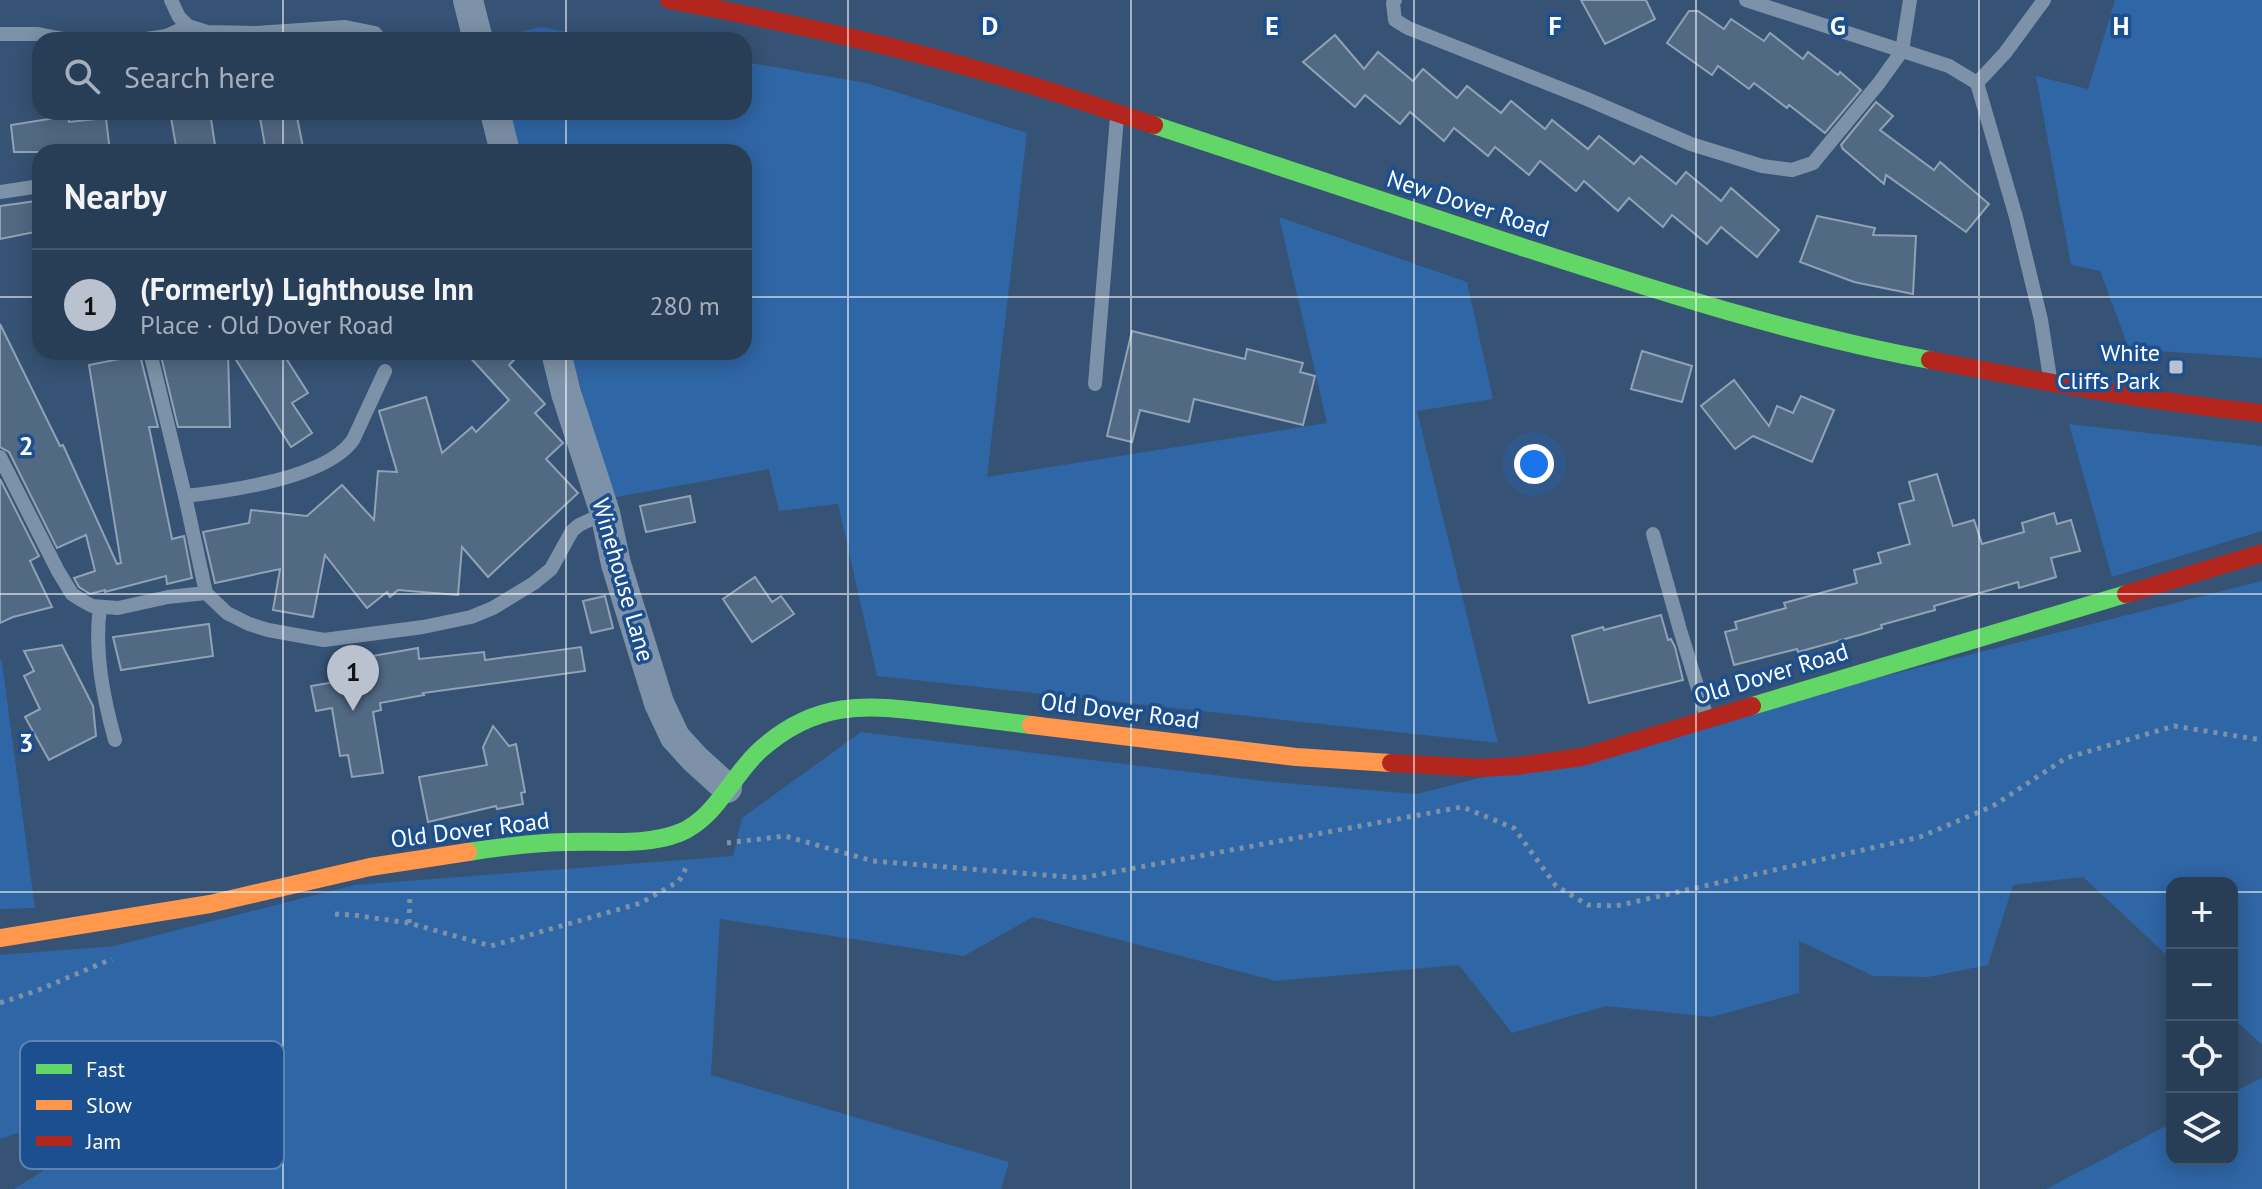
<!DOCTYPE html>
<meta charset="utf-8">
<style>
:root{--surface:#283e57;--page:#30455d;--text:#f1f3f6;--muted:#a5aeba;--line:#44576d;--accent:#b9c2ce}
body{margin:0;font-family:"PT Sans",sans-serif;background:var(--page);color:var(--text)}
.controls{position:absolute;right:24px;bottom:24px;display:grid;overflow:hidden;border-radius:16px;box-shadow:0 4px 20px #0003}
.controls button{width:72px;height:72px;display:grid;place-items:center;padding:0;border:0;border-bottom:2px solid var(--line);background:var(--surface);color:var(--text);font:40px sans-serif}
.you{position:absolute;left:1534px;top:464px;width:28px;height:28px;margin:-20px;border:6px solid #fff;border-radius:50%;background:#1a73e8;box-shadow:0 0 0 12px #1a73e833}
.badge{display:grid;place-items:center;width:52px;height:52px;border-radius:50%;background:var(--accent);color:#111;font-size:26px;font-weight:700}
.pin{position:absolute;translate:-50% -66px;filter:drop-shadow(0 2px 4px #0008)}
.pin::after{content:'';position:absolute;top:42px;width:28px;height:24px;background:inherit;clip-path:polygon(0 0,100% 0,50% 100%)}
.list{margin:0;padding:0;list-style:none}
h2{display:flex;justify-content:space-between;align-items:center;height:104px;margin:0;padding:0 32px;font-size:34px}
h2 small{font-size:26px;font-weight:400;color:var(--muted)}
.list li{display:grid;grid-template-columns:52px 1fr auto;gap:24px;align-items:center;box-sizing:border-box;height:112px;padding:0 32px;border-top:2px solid var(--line)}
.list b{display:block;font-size:30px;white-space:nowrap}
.list p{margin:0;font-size:26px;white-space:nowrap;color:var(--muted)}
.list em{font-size:26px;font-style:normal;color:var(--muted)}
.icon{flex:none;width:44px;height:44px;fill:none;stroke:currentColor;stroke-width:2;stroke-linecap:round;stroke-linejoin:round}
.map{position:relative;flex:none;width:2262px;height:1189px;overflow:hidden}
.search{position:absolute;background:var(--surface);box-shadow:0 4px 20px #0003;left:32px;top:32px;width:720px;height:88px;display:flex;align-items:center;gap:20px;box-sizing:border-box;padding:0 28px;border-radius:24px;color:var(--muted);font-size:30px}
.panel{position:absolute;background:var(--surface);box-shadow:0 4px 20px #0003;left:32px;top:144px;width:720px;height:216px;border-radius:24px}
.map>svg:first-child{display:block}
.green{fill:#2f66a5}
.building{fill:#526984;stroke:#92a2b6;stroke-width:2}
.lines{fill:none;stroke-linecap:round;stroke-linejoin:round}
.path{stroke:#7d92a8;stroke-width:5;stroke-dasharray:4 6;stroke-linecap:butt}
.lane{stroke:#7d92a8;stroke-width:14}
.street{stroke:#7d92a8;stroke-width:30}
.fast{stroke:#63d668;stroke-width:18}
.slow{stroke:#ff974d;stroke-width:18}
.jam{stroke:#b3261e;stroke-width:18}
.grid{fill:none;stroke:#fff;stroke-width:2;stroke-opacity:0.55}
.poi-dot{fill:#b9c2ce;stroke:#1b4f8f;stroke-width:3}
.labels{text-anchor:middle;stroke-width:7;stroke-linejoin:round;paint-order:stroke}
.street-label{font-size:24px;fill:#fff;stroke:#1b4f8f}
.poi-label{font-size:24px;fill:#fff;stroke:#1b4f8f;text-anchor:end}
.key{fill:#1b4f8f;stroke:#5f84b1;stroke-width:2}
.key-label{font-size:22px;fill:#fff}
.grid-label{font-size:26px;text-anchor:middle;font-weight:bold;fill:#fff;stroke:#1b4f8f;stroke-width:7;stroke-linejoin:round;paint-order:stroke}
</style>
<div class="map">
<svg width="2262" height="1189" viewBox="0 0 2262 1189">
<rect width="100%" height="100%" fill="#365274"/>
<g class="green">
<path d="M2115,0H2262V358L2129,349L2100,271L2071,265L2036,76L2088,89Z"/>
<path d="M540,27L617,40H490Z"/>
<path d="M744,62L867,83L1027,133L987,477L1327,423L1279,217L1467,282L1493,399L1417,411L1498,743L877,676L838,504L779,511L769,469L611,498L571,352H744V152H516L506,112H744Z"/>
<path d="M2069,424L2262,446V531L2112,577Z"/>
<path d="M2262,581V1045L2232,1017V883H2172V960L2083,877L2013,885L1988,965L1928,977L1873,976L1799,941V993L1712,1017L1606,1006L1512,1033L1459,965L1276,981L1033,917L964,956L720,919L711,1075L1009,1162L1001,1189H14L207,1069L0,1139V955L114,946L355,885L733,856L742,818L861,732L1273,782L1416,794Z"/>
<path d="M0,659L2,663L35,908L0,909Z"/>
<path d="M2262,1078V1189H2046L2172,1123V1159H2232V1093Z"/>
</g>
<g class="building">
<path d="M1581,0H1646L1655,19L1605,44Z"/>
<path d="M1689,11H1698L1724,29L1731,19L1764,41L1770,33L1803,59L1808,52L1838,75L1840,72L1861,90L1825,133L1789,105L1787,108L1754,83L1749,89L1718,66L1712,75L1667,43Z"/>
<path d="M1335,35L1364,69L1378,52L1413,81L1423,69L1457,98L1467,86L1501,113L1511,101L1545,129L1552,120L1588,149L1599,136L1634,164L1641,156L1676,184L1686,172L1721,201L1731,188L1779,230L1757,257L1721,227L1707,244L1672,215L1663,227L1629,198L1618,211L1584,181L1576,191L1540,161L1529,175L1495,147L1488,156L1454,128L1444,141L1410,112L1400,124L1365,95L1355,107L1303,62Z"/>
<path d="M1876,102L1893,116L1880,130L1934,170L1940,162L1989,204L1966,232L1886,175L1884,184L1843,149L1841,145Z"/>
<path d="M170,112H210L216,152H177Z"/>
<path d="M259,112H296L304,152H266Z"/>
<path d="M68,116L69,122L106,118L110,152H14L11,125Z"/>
<path d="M37,201L40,231L0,239V206Z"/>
<path d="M1817,216L1875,228L1873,235L1916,236L1913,294L1854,282L1800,262Z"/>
<path d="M0,324L60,446L63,445L117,564L121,563L89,365L140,355L158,427H149L172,539L184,536L192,578L167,584L166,576L105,592V590L90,594L79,587L74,578L95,571L86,535L57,548L9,452L0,447Z"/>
<path d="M1132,331L1245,359L1247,349L1303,363L1300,372L1315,376L1303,425L1194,399L1189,422L1140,410L1132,442L1107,436Z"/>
<path d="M1642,351L1692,366L1682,402L1631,389Z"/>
<path d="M160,352H228L230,427H178Z"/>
<path d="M231,352H282L308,393L292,403L312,433L291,447Z"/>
<path d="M465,352H522L509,365L545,404L535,413L563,443L546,459L578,493L488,577L462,547L458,595L398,590L390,597L387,592L367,608L325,555L313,617L273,610L280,569L215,583L203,532L249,523L251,510L307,516L342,485L374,520L378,471L397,472L379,411L426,397L442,453L472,427L476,432L509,400Z"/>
<path d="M1734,380L1769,426L1777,406L1793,413L1801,396L1834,410L1812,462L1753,436L1735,449L1701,406Z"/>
<path d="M1937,474L1953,526L1974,520L1982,544L2024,532L2022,523L2054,513L2057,524L2071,520L2080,551L2051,558L2056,577L2019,588L2018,582L1934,606L1935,610L1881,625L1882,628L1863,634L1798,652L1797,649L1734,665L1725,632L1737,629L1735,622L1786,608L1784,603L1857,583L1854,570L1881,563L1878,553L1910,544L1899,504L1914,500L1909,482Z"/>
<path d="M0,479L39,556L30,561L52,607L13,617L0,623Z"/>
<path d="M690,496L695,522L646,532L640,506Z"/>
<path d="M755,577L772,602L781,596L794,614L752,642L723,599Z"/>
<path d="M605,596L613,628L591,633L583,601Z"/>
<path d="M1661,615L1668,640L1671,639L1675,647L1683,680L1589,703L1572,636L1603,627L1604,630Z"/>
<path d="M209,624L213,656L121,670L113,637Z"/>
<path d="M62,645L93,706L96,736L49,760L25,717L40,709L24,676L34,671L24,651Z"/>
<path d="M581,647L585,671L423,693L424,695L380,703L381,710L373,712L383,773L352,777L348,755L340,756L332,708L316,711L311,686L364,677L361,658L418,648L419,659L484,652L485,660Z"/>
<path d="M493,726L509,746L516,744L525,792L521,793L523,804L497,809L496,806L428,822L419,777L487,765L483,747Z"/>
</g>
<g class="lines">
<g class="path">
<path d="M727,843L785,836L873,861L1081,878L1462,807L1514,828L1556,886L1588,905L1616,906L1920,837L1993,806L2066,758L2174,726L2262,740"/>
<path d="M335,914L353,915L409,923L491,946L641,903L679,881L686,868"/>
<path d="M409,923L410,893"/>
<path d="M0,1003L36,991L112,959"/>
</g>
<g class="lane">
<path d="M171,0L179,17L188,26L207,32L256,33L345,27L375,33L380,40"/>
<path d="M1395,0L1393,3L1395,20L1408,28L1587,99L1691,144L1762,166L1792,170L1813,163L1879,83L1902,51L1910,0"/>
<path d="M1746,0L1949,66L1977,83L2016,217L2041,320L2050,378"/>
<path d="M0,34H38L69,40"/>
<path d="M140,40L166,36L188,26"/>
<path d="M1977,83L2005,53L2044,0"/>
<path d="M0,192L40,186"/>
<path d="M150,352L185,496L206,593L227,613L249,624L268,630L324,640L423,627L471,617L493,608L534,583L551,569L572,531L579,525L605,513"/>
<path d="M1095,384L1117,117"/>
<path d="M0,457L58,571L72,594L83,601L92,606L118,608L168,597L206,593"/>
<path d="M185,496C230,491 326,478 353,440L385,371"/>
<path d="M1653,534L1680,630L1707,718"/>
<path d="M100,607C94,651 103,697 115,740"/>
</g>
<g class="street">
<path d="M468,0L478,40"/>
<path d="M495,112L505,152"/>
<path d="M556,352L566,393L605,513L616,564L659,703L675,737L695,759L727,788"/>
</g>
<g class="fast">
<path d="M1154,125C1275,165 1396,205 1516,245C1652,289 1789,334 1930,360"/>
<path d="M1752,706L2126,594"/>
<path d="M468,852C500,847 533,843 565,842C603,840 643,847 679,833C715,819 732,776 759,751C815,700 865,704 935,713C967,717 999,721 1031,725"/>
</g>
<g class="slow">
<path d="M1031,725L1296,757L1391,763"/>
<path d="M0,938L210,904L370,867L468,852"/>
</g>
<g class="jam">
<path d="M669,0C787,22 905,47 1020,82C1065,95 1110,111 1154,125"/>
<path d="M1930,360C2040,381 2150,402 2262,413"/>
<path d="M2126,594L2262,553"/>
<path d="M1391,763L1480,768L1517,766L1582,757L1752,706"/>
</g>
</g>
<path class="grid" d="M283,0V40M566,0V40M848,0V1189M1131,0V1189M1414,0V1189M1696,0V1189M1979,0V1189M283,112V152M566,112V152M0,297H40M744,297H2262M283,352V1189M566,352V1189M0,594H2262M0,892H2172M2232,892H2262"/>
<rect class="poi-dot" x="2168" y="359" width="16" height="16" rx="4"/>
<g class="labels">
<g class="street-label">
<text transform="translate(1468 204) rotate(18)" y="8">New Dover Road</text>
<text transform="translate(623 580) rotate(74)" y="8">Winehouse Lane</text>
<text transform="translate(1771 674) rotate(-17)" y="8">Old Dover Road</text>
<text transform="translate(1120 711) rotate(7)" y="8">Old Dover Road</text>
<text transform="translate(470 830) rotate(-7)" y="8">Old Dover Road</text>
</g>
<g class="poi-label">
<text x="2160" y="361">White<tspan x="2160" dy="28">Cliffs Park</tspan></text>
</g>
</g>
<rect x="20" y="1041" width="264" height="128" rx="12" class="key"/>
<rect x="36" y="1064" width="36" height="10" fill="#63d668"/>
<rect x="36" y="1100" width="36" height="10" fill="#ff974d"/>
<rect x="36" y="1136" width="36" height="10" fill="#b3261e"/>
<g class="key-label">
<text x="86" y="1077">Fast</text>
<text x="86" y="1113">Slow</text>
<text x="86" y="1149">Jam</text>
</g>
<g class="grid-label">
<text x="990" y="35">D</text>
<text x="1272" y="35">E</text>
<text x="1555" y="35">F</text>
<text x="1838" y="35">G</text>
<text x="2121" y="35">H</text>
<text x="26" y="455">2</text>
<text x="26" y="752">3</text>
</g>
</svg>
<div class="controls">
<button>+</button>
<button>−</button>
<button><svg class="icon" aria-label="locate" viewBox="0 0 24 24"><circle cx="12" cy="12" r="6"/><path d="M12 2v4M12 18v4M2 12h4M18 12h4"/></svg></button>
<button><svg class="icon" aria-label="layers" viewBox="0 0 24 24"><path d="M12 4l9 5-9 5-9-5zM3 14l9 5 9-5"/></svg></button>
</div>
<div class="you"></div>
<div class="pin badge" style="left:353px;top:711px">1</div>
<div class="search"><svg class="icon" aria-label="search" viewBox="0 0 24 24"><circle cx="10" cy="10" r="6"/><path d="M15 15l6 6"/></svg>Search here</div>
<section class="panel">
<h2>Nearby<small></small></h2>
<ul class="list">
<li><span class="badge">1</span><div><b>(Formerly) Lighthouse Inn</b><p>Place · Old Dover Road</p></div><em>280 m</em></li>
</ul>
</section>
</div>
